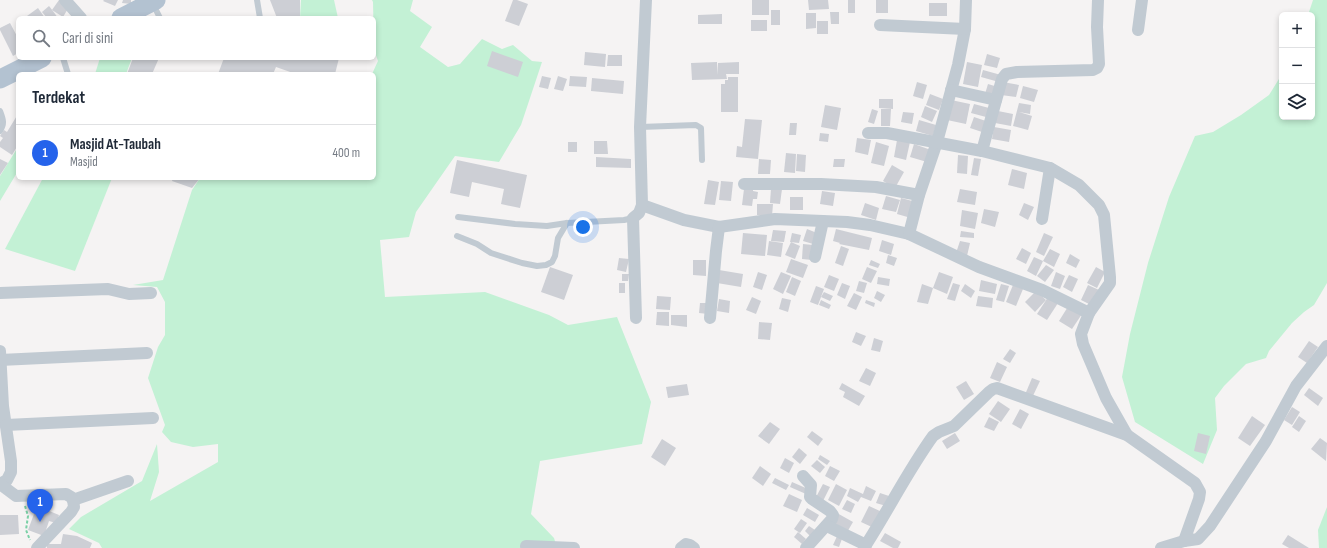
<!DOCTYPE html>
<html lang="id">
<meta charset="utf-8">
<style>
:root{--surface:#fff;--page:#f2f2f3;--text:#1f2937;--muted:#747a83;--line:#e0e1e3;--accent:#2563eb}
body{margin:0;font-family:"Sofia Sans Condensed",sans-serif;background:var(--page);color:var(--text)}
.controls{position:absolute;right:12px;top:12px;display:grid;overflow:hidden;border-radius:6px;box-shadow:0 2px 6px #0003}
.controls button{width:36px;height:36px;display:grid;place-items:center;padding:0;border:0;border-bottom:1px solid var(--line);background:var(--surface);color:var(--text);font:20px sans-serif}
.you{position:absolute;left:583px;top:227px;width:14px;height:14px;margin:-10px;border:3px solid #fff;border-radius:50%;background:#1a73e8;box-shadow:0 0 0 6px #1a73e833}
.badge{display:grid;place-items:center;width:26px;height:26px;border-radius:50%;background:var(--accent);color:#fff;font-size:13px;font-weight:700}
.pin{position:absolute;translate:-50% -33px;filter:drop-shadow(0 1px 2px #0008)}
.pin::after{content:'';position:absolute;top:21px;width:14px;height:12px;background:inherit;clip-path:polygon(0 0,100% 0,50% 100%)}
.list{margin:0;padding:0;list-style:none}
h2{display:flex;justify-content:space-between;align-items:center;height:52px;margin:0;padding:0 16px;font-size:17px}
h2 small{font-size:13px;font-weight:400;color:var(--muted)}
.list li{display:grid;grid-template-columns:26px 1fr auto;gap:12px;align-items:center;box-sizing:border-box;height:56px;padding:0 16px;border-top:1px solid var(--line)}
.list b{display:block;font-size:15px;white-space:nowrap}
.list p{margin:0;font-size:13px;white-space:nowrap;color:var(--muted)}
.list em{font-size:13px;font-style:normal;color:var(--muted)}
.icon{flex:none;width:22px;height:22px;fill:none;stroke:currentColor;stroke-width:2;stroke-linecap:round;stroke-linejoin:round}
.map{position:relative;flex:none;width:1327px;height:548px;overflow:hidden}
.search{position:absolute;background:var(--surface);box-shadow:0 2px 6px #0003;left:16px;top:16px;width:360px;height:44px;display:flex;align-items:center;gap:10px;box-sizing:border-box;padding:0 14px;border-radius:6px;color:var(--muted);font-size:15px}
.panel{position:absolute;background:var(--surface);box-shadow:0 2px 6px #0003;left:16px;top:72px;width:360px;height:108px;border-radius:6px}
.map>svg:first-child{display:block}
.green{fill:#c3f1d5}
.building{fill:#cdcfd5}
.lines{fill:none;stroke-linecap:round;stroke-linejoin:round}
.path{stroke:#7ad0a6;stroke-width:2;stroke-dasharray:3 2;stroke-linecap:butt}
.lane{stroke:#c1cad2;stroke-width:6}
.street{stroke:#c1cad2;stroke-width:12}
.primary{stroke:#b3c2d1;stroke-width:19}
</style>
<div class="map">
<svg width="1327" height="548" viewBox="0 0 1327 548">
<rect width="100%" height="100%" fill="#f5f3f3"/>
<g class="green">
<path d="M301,0H334L338,18H300Z"/>
<path d="M372,0H413L410,11L432,27L420,47L448,67L460,64L482,39L502,49L513,45L532,61L542,62L521,125L499,162L455,156L416,212L409,237L380,240L385,297L485,292L549,315L568,325L617,317L651,402L642,444L540,461L531,514L554,538L557,548H102L99,543L69,529L81,517L142,481L157,444L159,472L150,501L218,462V444L193,447L171,442L162,432L165,425L148,378L158,347L165,335V302L157,287L133,285L163,280L192,190L200,178H374V74H372L378,61L374,50L373,2Z"/>
<path d="M1313,0H1327V283L1314,305L1304,312L1292,323L1269,351L1266,358L1246,364L1224,386L1215,398L1217,430L1203,464L1135,422L1122,377L1130,334L1148,263L1169,197L1195,136L1213,132L1241,115L1269,95L1282,74V117H1312V15H1308Z"/>
<path d="M100,58H132L126,74H95Z"/>
<path d="M18,147V171L0,201V176Z"/>
<path d="M43,178H112L75,271L5,249Z"/>
<path d="M1327,507V548H1319L1318,530Z"/>
</g>
<g class="building">
<path d="M59,0L69,7L63,17L52,10Z"/>
<path d="M104,0H118L115,6L103,1Z"/>
<path d="M123,0H131V4L122,3Z"/>
<path d="M270,0H300V18H277Z"/>
<path d="M513,0H517L528,4L519,26L505,21Z"/>
<rect x="752" y="0" width="17" height="15"/>
<path d="M808,0H828L829,9L809,10Z"/>
<rect x="848" y="0" width="7" height="13"/>
<rect x="876" y="0" width="12" height="13"/>
<rect x="929" y="3" width="18" height="13"/>
<path d="M49,6L53,11L58,18H47L42,12Z"/>
<path d="M38,8L45,18H28L27,16Z"/>
<rect x="771" y="10" width="9" height="15"/>
<path d="M830,12H839V24H831Z"/>
<path d="M806,13H816V28L806,29Z"/>
<path d="M722,14V24H698V15Z"/>
<rect x="751" y="20" width="16" height="11"/>
<rect x="817" y="21" width="11" height="13"/>
<path d="M10,23L18,38V53L13,56L0,30V28Z"/>
<path d="M492,51L523,62L518,77L487,66Z"/>
<path d="M585,52L606,54L605,67L584,65Z"/>
<path d="M987,54L1000,58L997,68L984,65Z"/>
<path d="M608,55H622V66H607Z"/>
<path d="M133,58H159L152,74H127Z"/>
<path d="M224,58H339L335,74H296L276,67L273,74H218Z"/>
<path d="M717,62V75L718,63L739,62V74H726L727,79L692,80L691,63Z"/>
<path d="M967,62L982,65L978,87L963,84Z"/>
<path d="M983,70L1001,75L999,82L981,77Z"/>
<path d="M542,76L551,78L548,89L539,87Z"/>
<path d="M558,76L567,79L563,91L554,89Z"/>
<path d="M570,76L587,77L586,87L569,86Z"/>
<path d="M728,77H738V112H721V84H725V80H728Z"/>
<path d="M592,78L624,81L623,94L591,91Z"/>
<path d="M917,82L927,85L923,99L913,96Z"/>
<path d="M1003,82L1019,85L1016,97L1001,95Z"/>
<path d="M988,84L998,87L996,97L985,94Z"/>
<path d="M1023,86L1038,90L1034,102L1020,98Z"/>
<path d="M930,94L943,99L939,110L926,105Z"/>
<path d="M879,99H893V109L879,108Z"/>
<path d="M951,100L970,104L966,124L947,120Z"/>
<path d="M1019,103L1031,105L1030,114L1019,112L1032,116L1028,130L1013,126Z"/>
<path d="M974,104L989,108L986,117L971,113Z"/>
<path d="M825,105L841,108L837,130L821,127Z"/>
<path d="M925,106L937,111L932,122L921,117Z"/>
<path d="M872,109L878,111L874,124L868,122Z"/>
<path d="M881,109H891L890,126H881Z"/>
<path d="M998,111L1013,114L1011,126L995,123Z"/>
<path d="M903,112L914,113L912,124L901,122Z"/>
<path d="M18,114V145L12,155L0,147V142L3,138L0,136L4,130L7,132Z"/>
<path d="M974,117L989,122L985,133L970,128Z"/>
<path d="M745,119L762,120L758,159L736,157L737,146L742,147Z"/>
<path d="M919,120L936,125L933,136L916,131Z"/>
<path d="M790,123H797L796,135H789Z"/>
<path d="M994,127L1011,130L1009,142L992,139Z"/>
<path d="M820,133L829,134L828,142L819,141Z"/>
<path d="M857,138L871,140L868,155L855,152Z"/>
<path d="M897,140L910,142L906,160L894,157Z"/>
<path d="M594,141H607L608,154H594Z"/>
<rect x="568" y="142" width="9" height="10"/>
<path d="M876,142L889,146L884,166L871,163Z"/>
<path d="M914,144L931,150L927,162L910,157Z"/>
<path d="M786,153L796,154L795,173L784,172Z"/>
<path d="M797,154L806,155L805,172L796,171Z"/>
<path d="M958,155L968,156L967,174L957,173Z"/>
<path d="M596,157L631,159V168L596,167Z"/>
<path d="M974,158L981,159L978,176L971,175Z"/>
<path d="M0,159L8,163L0,175Z"/>
<path d="M759,159L771,160L770,174H758Z"/>
<path d="M834,159H845L844,167H833Z"/>
<path d="M457,160L527,175L520,208L501,204L504,189L472,182L469,197L450,193Z"/>
<path d="M892,165L904,172L895,188L883,181Z"/>
<path d="M1012,169L1027,173L1024,189L1008,185Z"/>
<path d="M173,178H200L192,188L172,181Z"/>
<path d="M708,180L719,182L715,205L704,204Z"/>
<path d="M721,181L733,182L731,201L719,200Z"/>
<path d="M771,188L782,189L780,204L770,203Z"/>
<path d="M744,189H753V191L758,192L757,199H753L752,206L742,205Z"/>
<path d="M960,189L977,192L975,205L957,202Z"/>
<path d="M822,191L835,193L833,206L820,204Z"/>
<path d="M886,196L900,200L896,212L882,209Z"/>
<rect x="790" y="197" width="13" height="13"/>
<path d="M901,198L916,202L911,218L897,214Z"/>
<path d="M865,203L879,208L876,220L861,215Z"/>
<path d="M1024,203L1034,207L1028,220L1019,215Z"/>
<path d="M757,204H773L772,216L757,215Z"/>
<path d="M984,209L999,212L995,227L981,223Z"/>
<path d="M962,210L978,213L975,229L960,226Z"/>
<path d="M807,229L817,233L813,244L803,241Z"/>
<path d="M836,229L872,238L869,250L839,244L840,243L833,241Z"/>
<path d="M773,230L786,231L784,242L771,241Z"/>
<path d="M961,231L974,233V238L960,237Z"/>
<path d="M743,233L767,235L765,256L741,254Z"/>
<path d="M792,233L801,235L799,243L790,242Z"/>
<path d="M1044,233L1053,237L1044,256L1036,252Z"/>
<path d="M882,240L894,244L891,255L879,251Z"/>
<path d="M769,241L783,243L781,257L767,255Z"/>
<path d="M960,241L970,243L967,256L956,253Z"/>
<path d="M791,242L800,246L795,259L785,255Z"/>
<path d="M803,244L813,245L812,260L802,259Z"/>
<path d="M841,246L849,249L843,266L835,263Z"/>
<path d="M1022,248L1031,253L1026,264L1016,259Z"/>
<path d="M1050,249L1060,254L1054,267L1043,261L1036,276L1027,271L1034,257L1043,261Z"/>
<path d="M1070,254L1080,260L1076,268L1066,263Z"/>
<path d="M888,255L897,258L894,266L886,263Z"/>
<path d="M619,258L629,259L626,272L617,270Z"/>
<path d="M791,259L808,265L803,278L786,272Z"/>
<path d="M693,260H706V276L693,275Z"/>
<path d="M871,260L880,264L878,268L869,265Z"/>
<path d="M1046,265L1054,270L1045,282L1037,276Z"/>
<path d="M550,267L573,275L564,300L541,292Z"/>
<path d="M867,267L877,271L871,283L862,279Z"/>
<path d="M1096,267L1105,272L1097,288L1087,283Z"/>
<path d="M719,270L743,274L741,287L717,283Z"/>
<path d="M758,272L767,275L762,290L753,287Z"/>
<path d="M781,272L791,276L783,294L773,289Z"/>
<path d="M939,272L953,277L947,294L933,288Z"/>
<path d="M1056,272L1065,276L1060,289L1051,286Z"/>
<path d="M622,274H629L628,281H622Z"/>
<path d="M829,275L839,279L834,291L824,287Z"/>
<path d="M1069,275L1078,279L1072,292L1063,287Z"/>
<path d="M792,277L801,281L795,296L786,292Z"/>
<path d="M878,277L890,279L889,286L877,284Z"/>
<path d="M981,280L997,284L995,294L979,291Z"/>
<path d="M859,281L867,283L864,293L856,291Z"/>
<rect x="619" y="283" width="6" height="10"/>
<path d="M842,283L850,286L845,299L837,295Z"/>
<path d="M953,283L960,285L955,301L947,299Z"/>
<path d="M922,284L933,288L928,304L917,302Z"/>
<path d="M965,284L975,291L971,298L961,291Z"/>
<path d="M1001,284L1009,286L1004,302L996,300Z"/>
<path d="M1013,285L1023,289L1016,306L1006,302Z"/>
<path d="M1088,285L1099,290L1091,305L1081,300Z"/>
<path d="M816,286L824,289L818,305L810,302Z"/>
<path d="M877,291L885,295L881,302L874,298Z"/>
<path d="M1036,291L1046,300L1035,312L1025,302Z"/>
<path d="M824,292L833,296L830,301L821,297Z"/>
<path d="M854,293L862,297L856,310L847,306Z"/>
<path d="M657,296L671,297L670,310L656,309Z"/>
<path d="M978,296L993,298L992,308L976,306Z"/>
<path d="M752,297L761,301L756,314L746,310Z"/>
<path d="M1048,297L1058,303L1047,320L1037,314Z"/>
<path d="M782,298L791,300L788,312L779,309Z"/>
<path d="M719,299L730,301L729,313L717,311Z"/>
<path d="M821,300L831,305L829,309L819,305Z"/>
<path d="M866,300L875,303L874,307L865,303Z"/>
<path d="M700,303H709L708,314L699,313Z"/>
<path d="M1069,305L1082,314L1072,329L1059,321Z"/>
<path d="M657,312H669V326L656,325Z"/>
<path d="M671,315H687V327L671,325Z"/>
<path d="M759,322L772,323L770,340L758,339Z"/>
<path d="M856,332L866,336L861,346L852,342Z"/>
<path d="M874,338L883,341L880,352L871,350Z"/>
<path d="M1309,341L1318,347L1307,363L1298,357Z"/>
<path d="M1010,349L1016,353L1010,363L1003,359Z"/>
<path d="M997,362L1007,367L1000,382L990,378Z"/>
<path d="M866,368L876,373L870,386L859,381Z"/>
<path d="M1032,378L1040,381L1031,400L1024,397Z"/>
<path d="M966,381L974,394L964,400L956,387Z"/>
<path d="M842,383L865,396L859,406L843,397L845,392L839,389Z"/>
<path d="M687,384L689,395L668,398L666,387Z"/>
<path d="M1309,388L1323,398L1318,406L1304,395Z"/>
<path d="M998,401L1010,409L1001,422L989,414Z"/>
<path d="M1292,407L1300,412L1292,425L1284,420Z"/>
<path d="M1020,409L1029,414L1021,429L1012,424Z"/>
<path d="M1252,416L1265,425L1250,446L1238,438Z"/>
<path d="M1299,416L1306,421L1299,432L1292,427Z"/>
<path d="M989,417L999,422L994,431L984,427Z"/>
<path d="M770,422L780,429L769,444L758,436Z"/>
<path d="M812,431L823,439L818,446L807,437Z"/>
<path d="M955,433L960,441L947,449L942,441Z"/>
<path d="M1198,433L1210,436L1206,454L1194,451Z"/>
<path d="M1320,438L1327,443L1326,461L1311,449Z"/>
<path d="M662,439L676,448L665,466L651,457Z"/>
<path d="M799,448L807,455L800,464L792,457Z"/>
<path d="M820,455L830,461L827,465L818,459Z"/>
<path d="M785,458L794,463L789,473L780,468Z"/>
<path d="M817,460L825,467L820,473L811,466Z"/>
<path d="M760,466L771,474L763,486L752,478Z"/>
<path d="M830,466L840,471L834,481L825,476Z"/>
<path d="M775,478L789,485L786,490L772,483Z"/>
<path d="M792,482L808,489L806,494L790,487Z"/>
<path d="M823,484L830,487L822,503L815,499Z"/>
<path d="M836,484L847,490L839,506L828,500Z"/>
<path d="M866,486L876,491L871,501L861,497L858,502L847,496L850,488L863,494Z"/>
<path d="M880,493L889,496L886,506L876,503Z"/>
<path d="M789,494L802,500L797,512L783,506Z"/>
<path d="M847,500L855,504L851,513L842,509Z"/>
<path d="M37,506L59,515L56,523L49,521L44,536L28,530Z"/>
<path d="M869,506L882,512L874,528L861,522Z"/>
<path d="M807,508L819,515L815,522L803,515Z"/>
<path d="M837,513L853,522L846,534L830,525Z"/>
<path d="M0,515H18L19,534L0,535Z"/>
<path d="M801,519L807,523L800,533L794,529Z"/>
<path d="M809,526L815,530L810,536L805,531Z"/>
<path d="M798,532L806,539L802,544L794,537Z"/>
<path d="M885,533L901,542L898,548H893L880,541Z"/>
<path d="M63,534L77,536L92,543L90,548H47V544H61Z"/>
<path d="M838,534L843,536L839,547L833,545Z"/>
<path d="M1288,535L1309,548H1289L1282,544Z"/>
</g>
<g class="lines">
<path class="path" d="M25,506L28,516L26,530L30,540"/>
<g class="lane">
<path d="M257,0L260,18"/>
<path d="M153,4L160,18"/>
<path d="M63,58L68,74"/>
<path d="M0,111C3,119 5,123 0,131"/>
<path d="M640,127L696,125L701,128L702,160"/>
<path d="M458,217L515,224L547,226L567,223L624,220L633,218"/>
<path d="M457,236L477,244L491,253L522,263L537,266L546,265L552,262L555,256L558,238L567,223"/>
</g>
<g class="street">
<path d="M65,0L81,18"/>
<path d="M646,0L640,127L642,205L684,220L719,227L775,219L847,222L870,225L909,234L919,195L937,142L958,65L965,29L966,0"/>
<path d="M880,25L965,29"/>
<path d="M1138,30L1142,0"/>
<path d="M951,90L996,100"/>
<path d="M868,133H887L982,151"/>
<path d="M1050,168L1079,185L1099,205L1104,215L1110,277V283L1089,313"/>
<path d="M744,184H821L876,187L919,195"/>
<path d="M1042,219L1050,168L982,151L1002,79L1006,74L1017,72L1093,70L1097,68L1099,64L1097,27L1098,0"/>
<path d="M909,234L979,267L1042,290L1089,313L1081,334L1083,344L1106,398L1127,435"/>
<path d="M815,257L823,221"/>
<path d="M0,293L108,289L129,294L151,293"/>
<path d="M636,318L633,218L639,213L642,205"/>
<path d="M710,318L716,251L719,227"/>
<path d="M0,351L3,406L11,461V472L7,480L0,484"/>
<path d="M0,360L147,353"/>
<path d="M6,425L153,418"/>
<path d="M803,476L811,485L810,497L812,499L830,511L833,515L832,519L806,548"/>
<path d="M0,484L16,496L66,494L71,497L73,500L128,481"/>
<path d="M827,526L866,545"/>
<path d="M526,546L574,548"/>
<path d="M37,548L71,512L74,507L73,500"/>
<path d="M681,548L686,544L690,545L694,548"/>
<path d="M864,548C888,511 907,472 933,436L939,432L954,426L989,392L993,389L997,388L1127,435L1195,483L1200,492L1199,499L1184,541"/>
<path d="M1161,548L1184,541L1198,539L1210,526L1266,441L1296,386L1327,346"/>
</g>
<g class="primary">
<path d="M121,18L156,0"/>
<path d="M0,79L42,58"/>
</g>
</g>
</svg>
<div class="controls">
<button>+</button>
<button>−</button>
<button><svg class="icon" aria-label="layers" viewBox="0 0 24 24"><path d="M12 4l9 5-9 5-9-5zM3 14l9 5 9-5"/></svg></button>
</div>
<div class="you"></div>
<div class="pin badge" style="left:40px;top:522px">1</div>
<div class="search"><svg class="icon" aria-label="search" viewBox="0 0 24 24"><circle cx="10" cy="10" r="6"/><path d="M15 15l6 6"/></svg>Cari di sini</div>
<section class="panel">
<h2>Terdekat<small></small></h2>
<ul class="list">
<li><span class="badge">1</span><div><b>Masjid At-Taubah</b><p>Masjid</p></div><em>400 m</em></li>
</ul>
</section>
</div>
